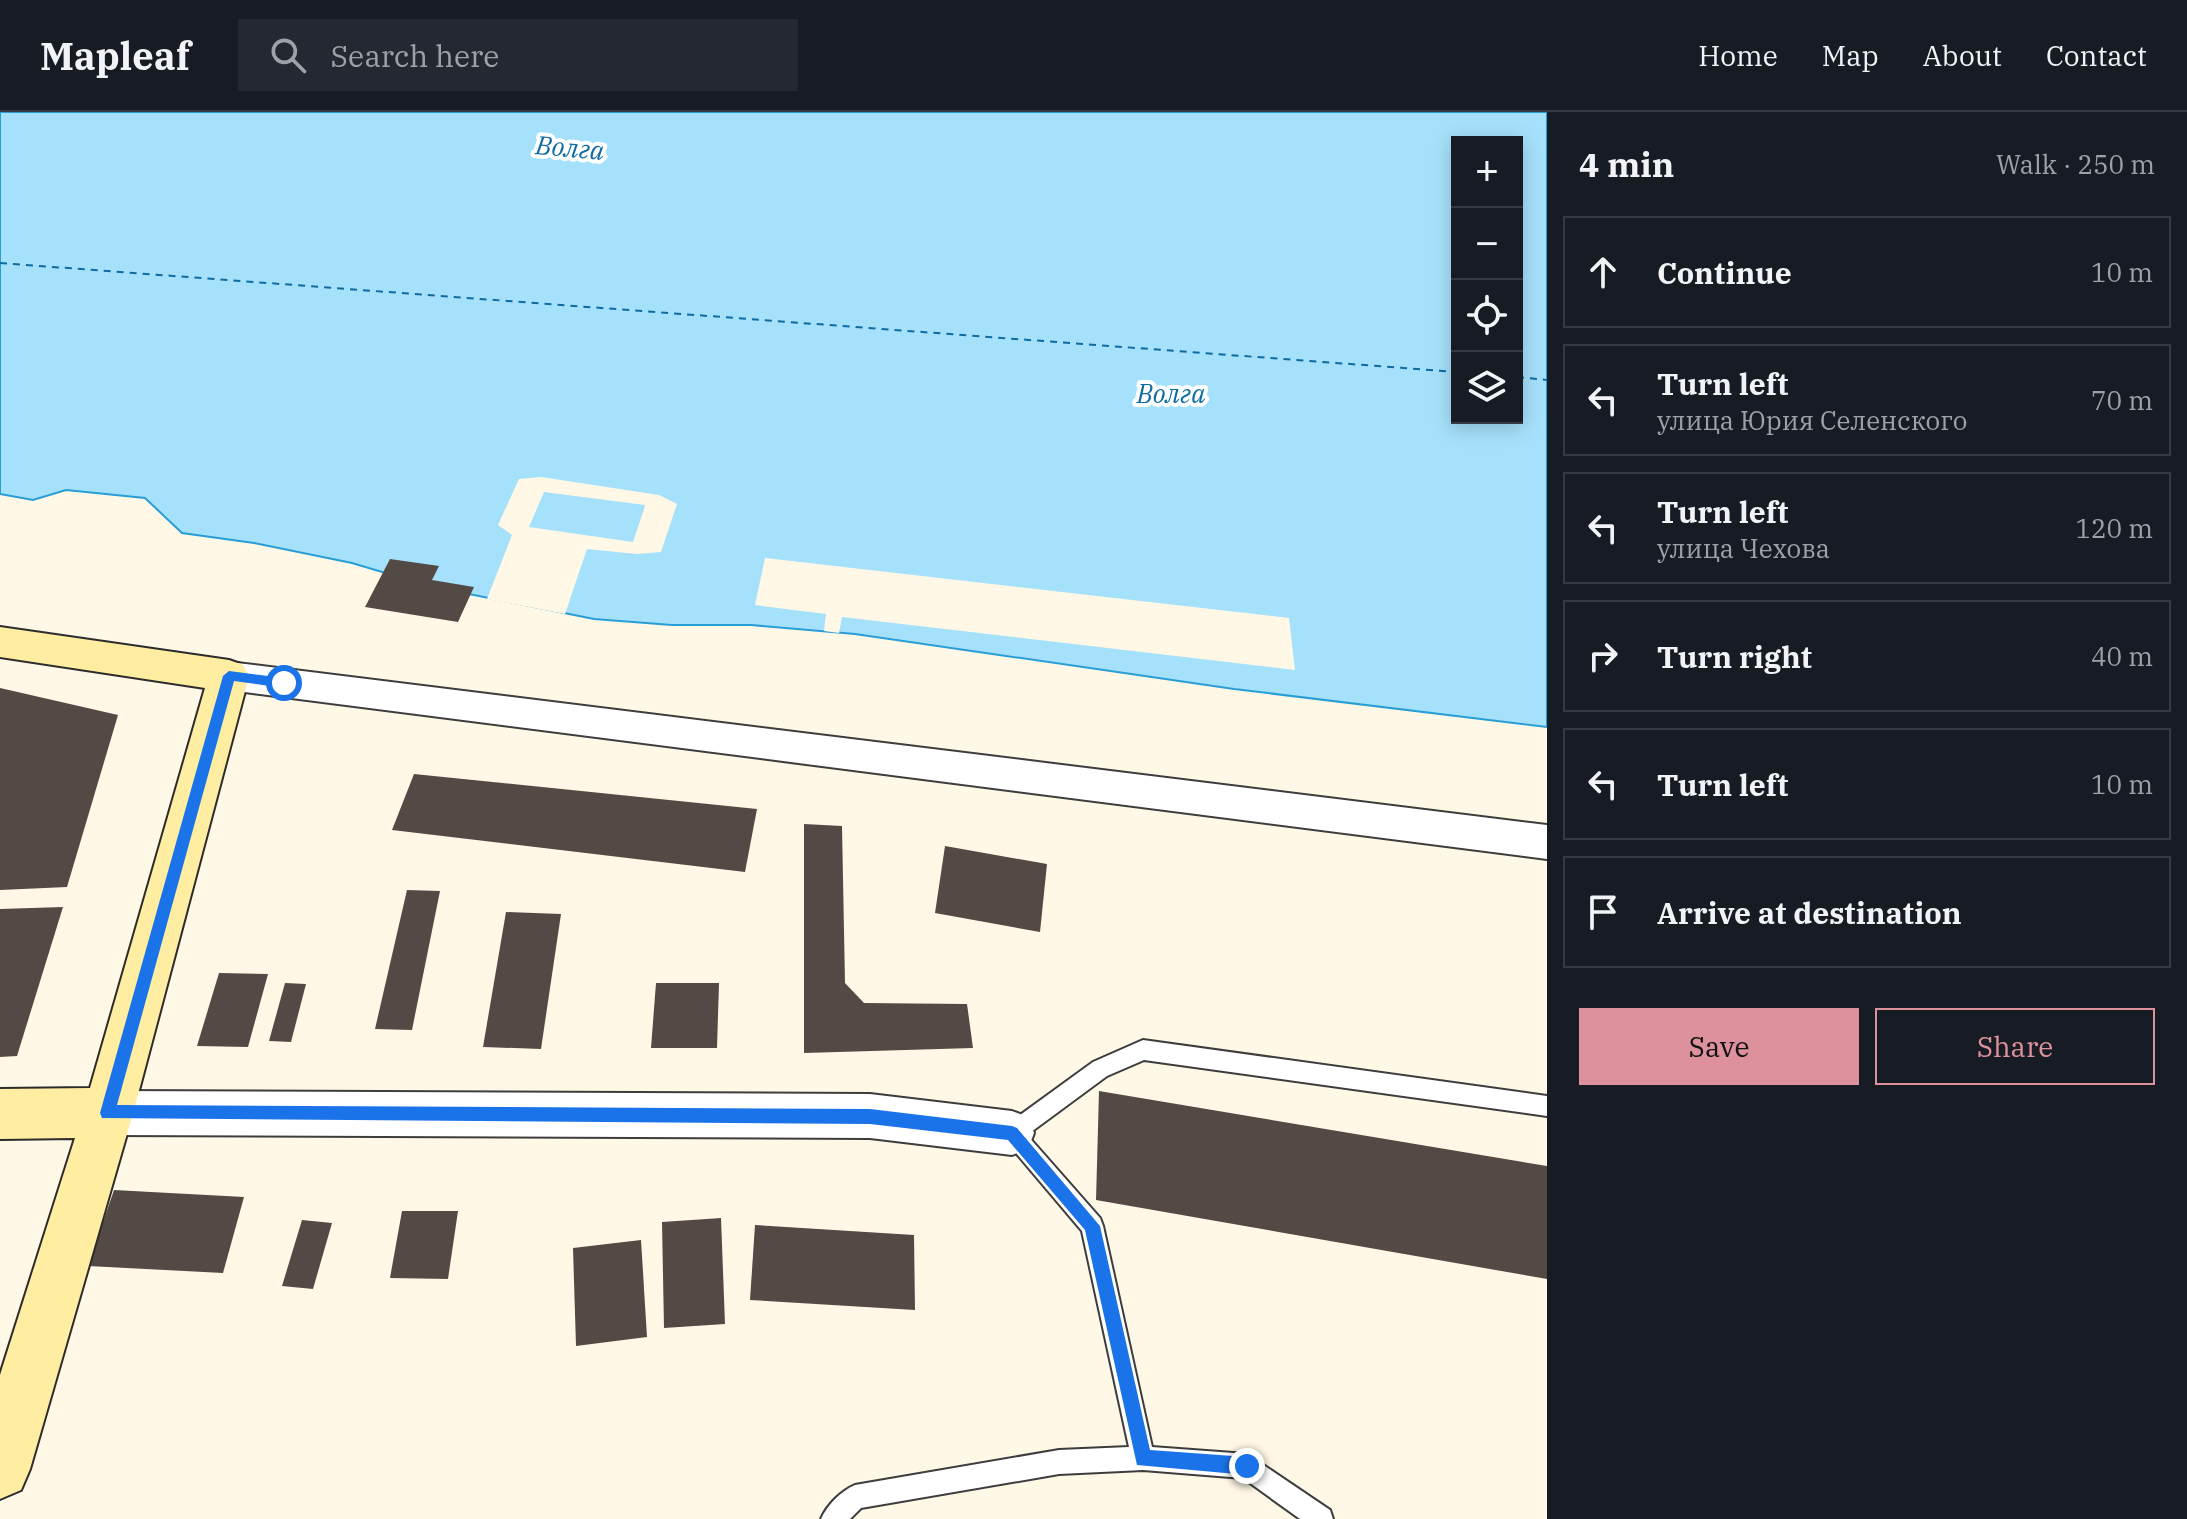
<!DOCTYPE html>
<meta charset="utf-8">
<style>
:root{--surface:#171b24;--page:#242831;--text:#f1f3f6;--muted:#9ea1a6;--line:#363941;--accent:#dc919c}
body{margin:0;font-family:"IBM Plex Serif",serif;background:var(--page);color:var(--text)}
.controls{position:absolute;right:24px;top:24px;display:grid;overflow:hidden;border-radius:0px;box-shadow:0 4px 20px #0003}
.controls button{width:72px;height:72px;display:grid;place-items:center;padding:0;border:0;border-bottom:2px solid var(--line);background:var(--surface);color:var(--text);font:40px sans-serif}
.stop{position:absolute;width:24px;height:24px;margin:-18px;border:6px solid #1a73e8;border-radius:50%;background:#fff}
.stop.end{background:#1a73e8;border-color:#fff;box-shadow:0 2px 8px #0008}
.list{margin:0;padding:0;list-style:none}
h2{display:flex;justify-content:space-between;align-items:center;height:104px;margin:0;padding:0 32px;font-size:34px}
h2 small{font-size:26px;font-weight:400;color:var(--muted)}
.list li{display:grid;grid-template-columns:52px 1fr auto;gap:24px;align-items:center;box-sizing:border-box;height:112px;margin:0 16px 16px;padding:0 16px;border:2px solid var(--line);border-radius:0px}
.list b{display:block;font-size:30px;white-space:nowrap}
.list p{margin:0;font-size:26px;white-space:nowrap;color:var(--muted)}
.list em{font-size:26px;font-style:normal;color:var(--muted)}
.actions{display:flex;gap:16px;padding:24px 32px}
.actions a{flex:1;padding:18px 0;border:2px solid var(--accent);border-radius:0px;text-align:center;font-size:28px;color:var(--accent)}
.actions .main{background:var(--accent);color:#111}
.icon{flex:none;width:44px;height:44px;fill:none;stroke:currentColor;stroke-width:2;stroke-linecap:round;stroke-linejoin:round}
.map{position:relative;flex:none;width:1547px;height:1407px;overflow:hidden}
header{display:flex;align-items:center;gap:48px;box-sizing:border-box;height:112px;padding:0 40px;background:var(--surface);border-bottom:2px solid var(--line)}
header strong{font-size:38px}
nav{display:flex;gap:44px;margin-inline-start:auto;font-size:28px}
.search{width:560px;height:72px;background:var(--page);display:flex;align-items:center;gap:20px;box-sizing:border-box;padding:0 28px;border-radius:0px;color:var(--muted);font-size:30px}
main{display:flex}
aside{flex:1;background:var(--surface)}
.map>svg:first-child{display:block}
.water{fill:#a6e1fb;stroke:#299ed6;stroke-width:2;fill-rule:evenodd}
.pier{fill:#fff8e6;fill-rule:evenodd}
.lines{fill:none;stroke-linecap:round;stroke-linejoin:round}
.ferry{stroke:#0c6ba2;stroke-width:2;stroke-dasharray:7 6;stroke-linecap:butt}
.building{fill:#534a45}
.lane-casing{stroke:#3d3d3d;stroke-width:4}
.street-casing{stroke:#3d3d3d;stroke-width:4}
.secondary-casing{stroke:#2c2c2c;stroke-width:4}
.lane{fill:#fff;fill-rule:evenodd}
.street{fill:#fff;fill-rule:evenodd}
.secondary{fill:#ffeea1;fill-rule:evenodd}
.route{fill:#1a73e8}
.labels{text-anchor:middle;stroke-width:8;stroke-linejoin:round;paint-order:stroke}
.far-water-label{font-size:26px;font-style:italic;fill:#0c6ba2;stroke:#fff}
</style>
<header>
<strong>Mapleaf</strong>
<div class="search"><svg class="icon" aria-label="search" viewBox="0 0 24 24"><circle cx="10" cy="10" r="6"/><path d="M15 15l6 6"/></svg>Search here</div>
<nav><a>Home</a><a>Map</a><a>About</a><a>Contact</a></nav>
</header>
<main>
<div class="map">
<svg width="1547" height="1407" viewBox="0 0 1547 1407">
<rect width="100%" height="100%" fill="#fff8e6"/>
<path class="water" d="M0,0H1547V615L1234,577L855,522L751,513H672L594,507L429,474L352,451L254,431L182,421L145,386L66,378L33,388L0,382ZM1457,30H1517V306H1457Z"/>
<g class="pier">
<path d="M541,365L659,383L677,392L661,440L637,442L587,437L565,502L487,487L512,423L498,413L519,367ZM544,380L645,393V394L633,430L529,415Z"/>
<path d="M765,446L1289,506L1295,558L842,505L839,521L824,519L826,502L755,493Z"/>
</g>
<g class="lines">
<g class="ferry">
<path d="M0,151L1457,260"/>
<path d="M1517,265L1547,268"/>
</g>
</g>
<g class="building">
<path d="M390,447L439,454L432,468L474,475L458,510L365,495Z"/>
<path d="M0,576L118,603L67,775L0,778Z"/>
<path d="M414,662L757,697L745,760L392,718Z"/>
<path d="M804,712L842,714L845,871L864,891L967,892L973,936L804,941Z"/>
<path d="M945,734L1047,752L1040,820L935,801Z"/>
<path d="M407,778L440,779L412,918L375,917Z"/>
<path d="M63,795L17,944L0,945V797Z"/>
<path d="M506,800L561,802L541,937L483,935Z"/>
<path d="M219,861L268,862L248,935L197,934Z"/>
<path d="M285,871L306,872L291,930L269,929Z"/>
<path d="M656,871H719L717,936H651Z"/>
<path d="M1099,979L1547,1054V1167L1096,1088Z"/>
<path d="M114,1078L244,1085L223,1161L88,1154Z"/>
<path d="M402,1099H458L448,1167L390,1166Z"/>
<path d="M721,1106L725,1212L664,1216L662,1110Z"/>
<path d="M302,1108L332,1111L313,1177L282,1174Z"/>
<path d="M755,1113L914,1123L915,1198L750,1188Z"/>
<path d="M641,1128L647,1225L576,1234L573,1136Z"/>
</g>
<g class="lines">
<defs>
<path id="lane" d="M1143,928L1547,984V1004L1144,948L1107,964L1027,1023L1100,1106L1103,1114L1152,1335L1247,1342L1330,1398L1333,1407H1300L1243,1366L1143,1358L1059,1362L861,1396L850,1407H821C827,1393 841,1379 855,1373L1059,1338L1129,1335L1082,1119L1005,1028L1001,1021L1005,1014L1093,950Z"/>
<g id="street">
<path d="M229,550L1547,713V747L229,578L217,574L211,564L217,554Z"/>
<path d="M108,979L870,982L1012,999L1028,1005L1034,1021L1028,1037L1012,1043L870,1026L108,1023L92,1016L86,1001L92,986Z"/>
</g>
<path id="secondary" d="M0,515L229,548L243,553L249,564L133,1001L30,1357L21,1378L0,1387V1263L75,1026L0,1027V977L90,976L205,576L0,545Z"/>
</defs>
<use href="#lane" class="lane-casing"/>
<use href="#street" class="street-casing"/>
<use href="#secondary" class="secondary-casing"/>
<use href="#lane" class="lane"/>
<use href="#street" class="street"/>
<use href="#secondary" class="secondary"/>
</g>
<path class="route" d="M229,559L284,566L290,571L284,576L234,569L117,993L870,997L1012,1014L1017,1016L1100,1114L1150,1338L1247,1345L1253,1348L1256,1354L1253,1360L1247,1363L1137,1353L1085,1118L1008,1028L870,1012L102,1006L100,1001L223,564Z"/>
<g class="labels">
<g class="far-water-label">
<text transform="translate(570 36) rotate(5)" y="9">Волга</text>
<text x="1171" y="291">Волга</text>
</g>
</g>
</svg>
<div class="controls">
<button>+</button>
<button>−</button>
<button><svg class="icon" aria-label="locate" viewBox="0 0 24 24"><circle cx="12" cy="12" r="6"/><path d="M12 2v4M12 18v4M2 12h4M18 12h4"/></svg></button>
<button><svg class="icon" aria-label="layers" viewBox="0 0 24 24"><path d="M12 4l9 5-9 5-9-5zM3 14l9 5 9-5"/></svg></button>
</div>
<div class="stop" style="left:284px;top:571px"></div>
<div class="stop end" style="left:1247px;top:1354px"></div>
</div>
<aside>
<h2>4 min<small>Walk · 250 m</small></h2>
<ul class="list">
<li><svg class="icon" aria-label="ahead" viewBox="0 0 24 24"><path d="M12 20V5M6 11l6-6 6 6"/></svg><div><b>Continue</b></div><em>10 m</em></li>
<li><svg class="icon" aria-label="left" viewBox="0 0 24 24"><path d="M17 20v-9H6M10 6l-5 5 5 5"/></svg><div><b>Turn left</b><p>улица Юрия Селенского</p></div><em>70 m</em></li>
<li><svg class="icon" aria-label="left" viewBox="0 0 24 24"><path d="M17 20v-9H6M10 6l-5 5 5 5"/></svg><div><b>Turn left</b><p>улица Чехова</p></div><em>120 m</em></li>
<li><svg class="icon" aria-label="right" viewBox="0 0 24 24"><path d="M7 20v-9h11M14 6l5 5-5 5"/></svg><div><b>Turn right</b></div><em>40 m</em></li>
<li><svg class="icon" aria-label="left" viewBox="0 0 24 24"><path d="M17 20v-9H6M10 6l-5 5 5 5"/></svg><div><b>Turn left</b></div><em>10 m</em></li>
<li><svg class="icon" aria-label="arrive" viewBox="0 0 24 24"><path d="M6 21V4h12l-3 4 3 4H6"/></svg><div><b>Arrive at destination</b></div></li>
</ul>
<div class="actions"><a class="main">Save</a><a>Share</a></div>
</aside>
</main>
